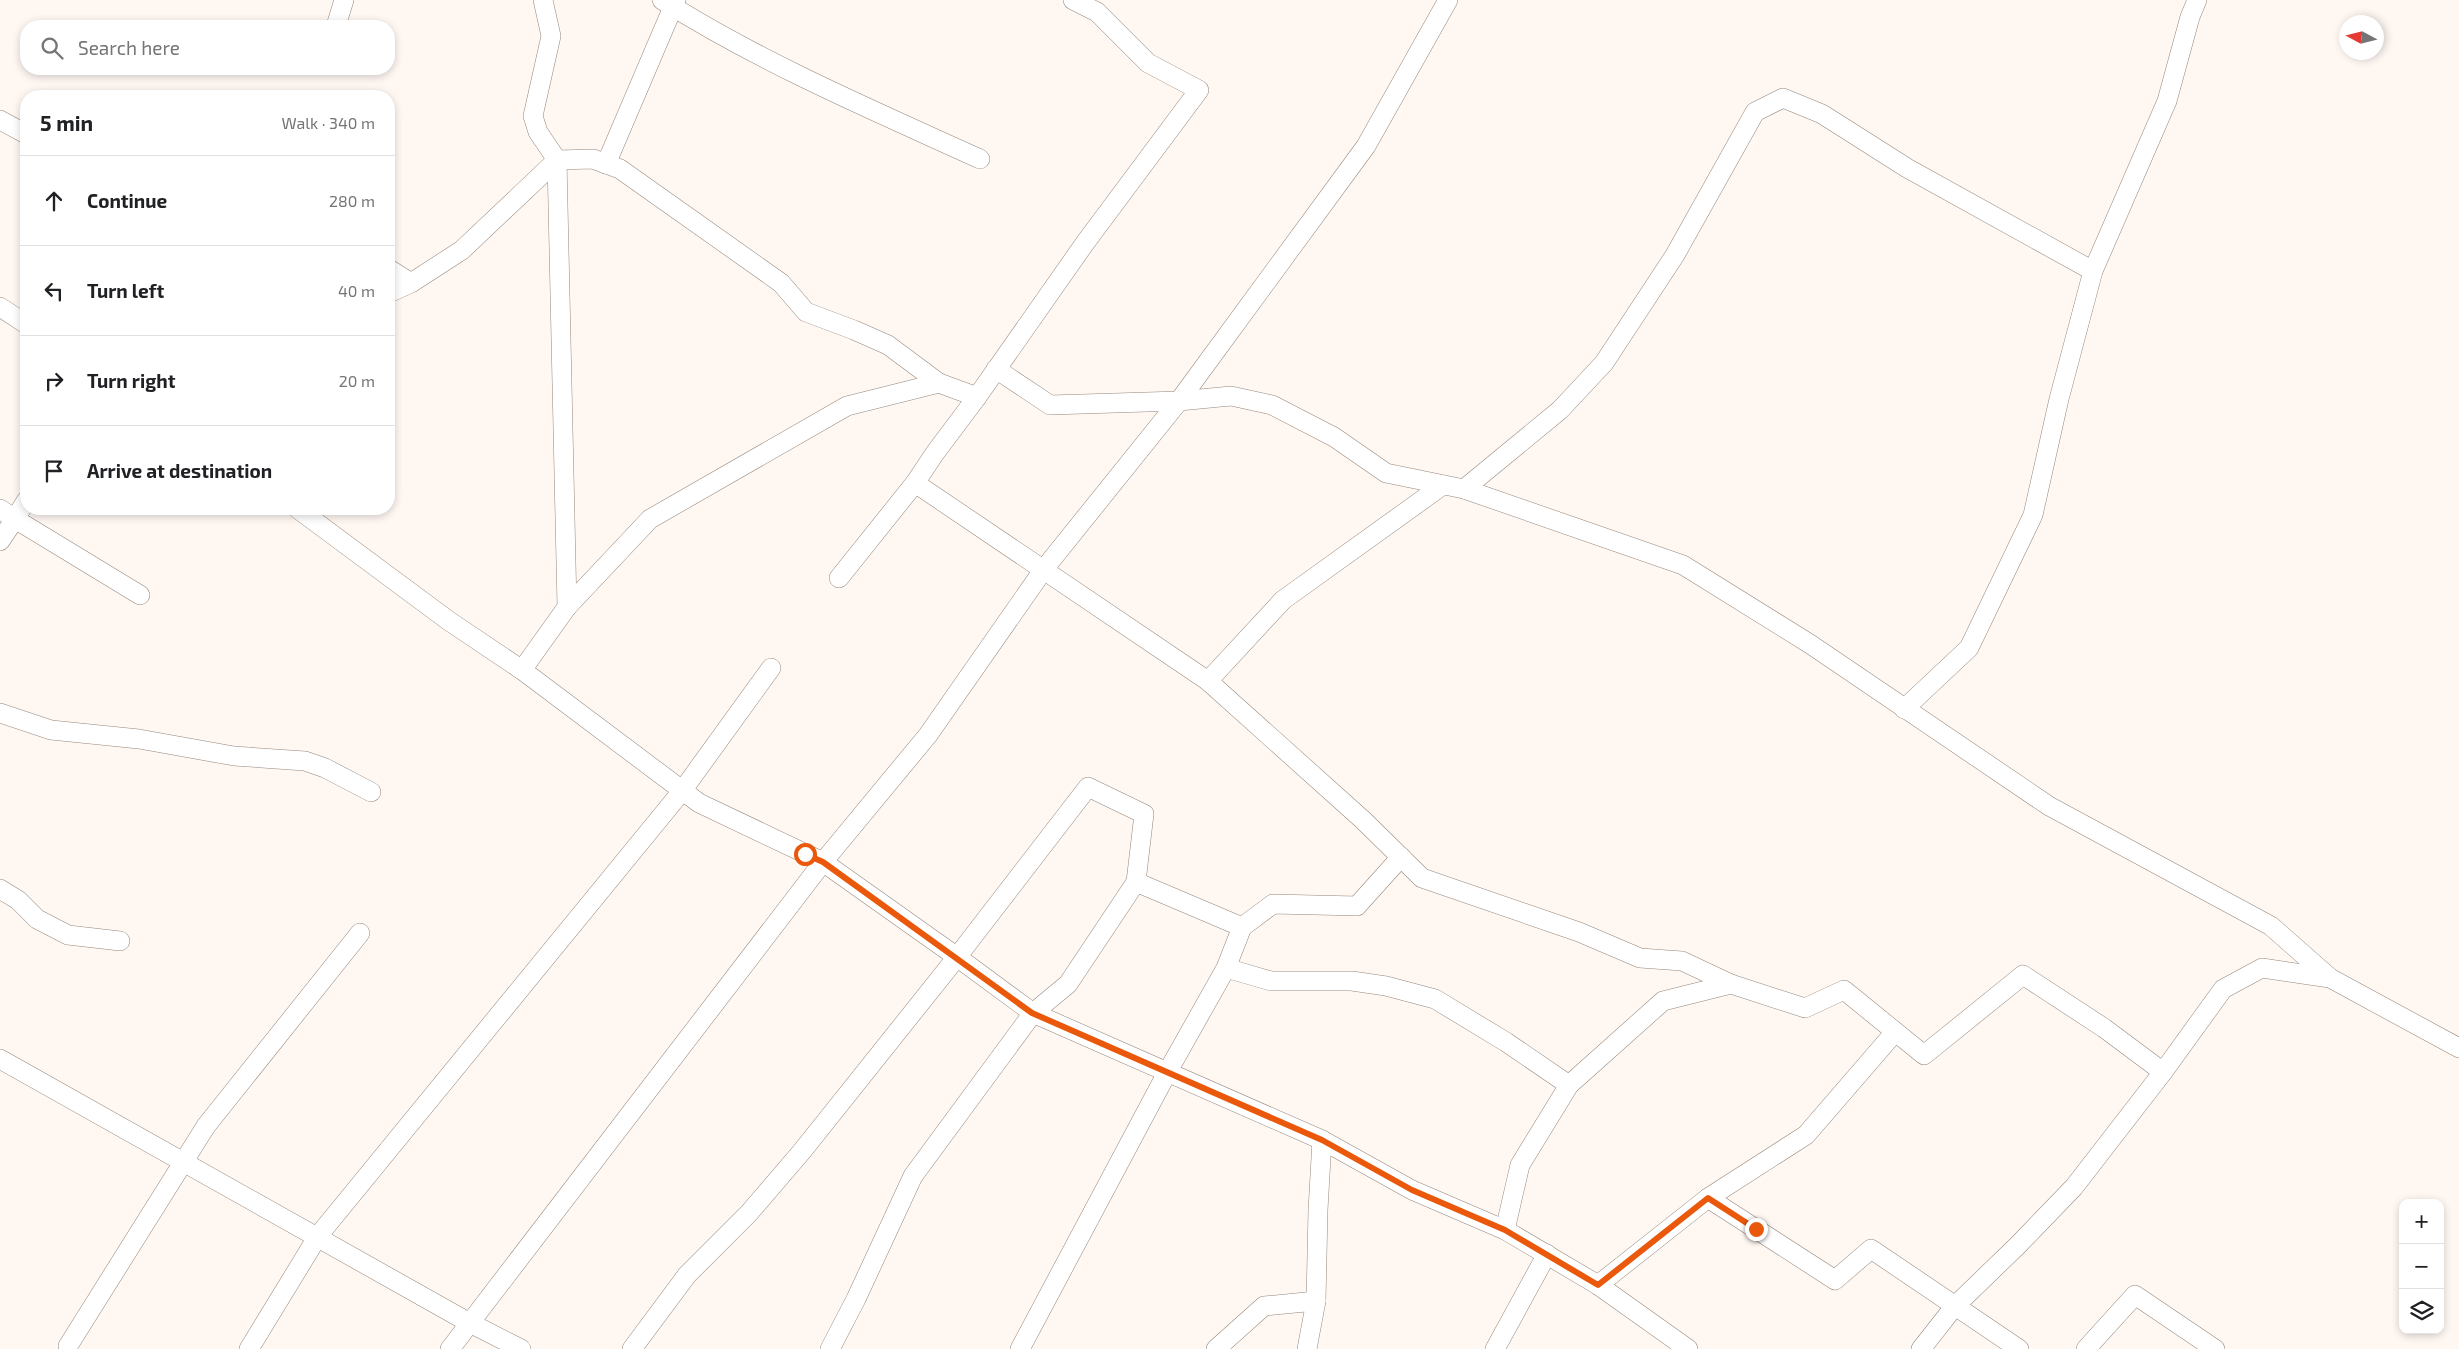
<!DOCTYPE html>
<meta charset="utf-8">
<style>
:root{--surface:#fff;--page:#f6f6f6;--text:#202124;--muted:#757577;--line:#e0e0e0}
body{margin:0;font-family:"Exo 2",sans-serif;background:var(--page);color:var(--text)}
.controls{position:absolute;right:15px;bottom:15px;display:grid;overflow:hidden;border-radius:10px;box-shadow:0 2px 8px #0003}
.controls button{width:45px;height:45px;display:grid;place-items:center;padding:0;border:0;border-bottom:1px solid var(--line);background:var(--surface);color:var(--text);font:25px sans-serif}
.compass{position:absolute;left:2339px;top:15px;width:45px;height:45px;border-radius:50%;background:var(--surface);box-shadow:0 2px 8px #0003;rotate:277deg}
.stop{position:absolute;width:15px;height:15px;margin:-11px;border:4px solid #ea580c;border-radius:50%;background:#fff}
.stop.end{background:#ea580c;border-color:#fff;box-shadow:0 1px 5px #0008}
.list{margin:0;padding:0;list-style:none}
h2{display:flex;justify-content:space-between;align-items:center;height:65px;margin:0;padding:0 20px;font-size:21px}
h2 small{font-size:16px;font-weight:400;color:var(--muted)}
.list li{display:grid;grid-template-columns:32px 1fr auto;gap:15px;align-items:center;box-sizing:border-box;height:90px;padding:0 20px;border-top:1px solid var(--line)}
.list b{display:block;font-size:19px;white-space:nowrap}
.list em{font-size:16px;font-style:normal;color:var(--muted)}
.icon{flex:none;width:28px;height:28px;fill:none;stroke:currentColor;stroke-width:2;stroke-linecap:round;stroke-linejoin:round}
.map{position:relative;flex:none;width:2459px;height:1349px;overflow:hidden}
.search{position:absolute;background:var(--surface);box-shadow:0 2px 8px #0003;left:20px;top:20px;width:375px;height:55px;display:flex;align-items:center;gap:12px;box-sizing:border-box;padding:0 18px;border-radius:20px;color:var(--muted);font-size:19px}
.panel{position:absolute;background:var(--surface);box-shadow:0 2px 8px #0003;left:20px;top:90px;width:375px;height:425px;border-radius:20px}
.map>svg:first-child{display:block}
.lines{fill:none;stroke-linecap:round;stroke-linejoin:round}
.street-casing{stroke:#96877c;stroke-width:20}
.street{stroke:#fff;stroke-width:19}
.route{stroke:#ea580c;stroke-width:6}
</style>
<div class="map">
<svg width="2459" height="1349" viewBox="0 0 2459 1349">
<rect width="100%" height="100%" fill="#fef7f2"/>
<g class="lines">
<defs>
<g id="street">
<path d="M662,0C762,63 872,110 980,159"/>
<path d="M336,26L344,0"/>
<path d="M0,120L26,134"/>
<path d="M606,164L676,0"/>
<path d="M389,269L411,283"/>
<path d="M389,293L411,283L462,250L557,160L593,159L620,169L781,283L806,312L854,330L888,345L939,383"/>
<path d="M0,307L26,324"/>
<path d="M996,369L1050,405L1179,401L1231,396L1272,405L1334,437L1386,473L1464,489L1560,410L1604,363L1675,255L1755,112L1783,98L1822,114L1907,168L2093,271"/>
<path d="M915,483L1208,681L1363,820L1422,878L1579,932L1640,958L1682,961L1731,984"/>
<path d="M1464,489L1683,565L1810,644L2049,806L2271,926L2330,978"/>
<path d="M0,509L15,519L26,501"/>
<path d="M298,509L449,621L522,670L699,803L823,862L957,957L1033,1013L1322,1140L1412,1190L1505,1230L1598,1285L1688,1349"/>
<path d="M0,541L15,519L140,595"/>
<path d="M839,578L915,483L935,453L977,397L1085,243L1199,90L1148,63L1097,12L1073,0"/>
<path d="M567,607L650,519L847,406L939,383L977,397"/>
<path d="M522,670L567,607L557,160L538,132L533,116L551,36L543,0"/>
<path d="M1208,681L1283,600L1443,485"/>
<path d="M1904,709L1969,648L2033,515L2059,399L2093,271L2167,101L2190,17L2197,0"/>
<path d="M0,713L51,730L139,739L234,756L305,761L325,768L371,792"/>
<path d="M0,889L18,900L37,919L68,935L120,941"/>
<path d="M1242,927L1273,904L1357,906L1401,857"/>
<path d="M1226,968L1271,981H1352L1386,986L1435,999L1506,1042L1569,1085L1520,1165L1505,1230"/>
<path d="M0,1059L468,1322L521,1349"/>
<path d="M1569,1085L1663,1001L1731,984L1805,1008L1844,990L1924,1055L2023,975L2104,1028L2163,1072"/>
<path d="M1708,1198L1835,1280L1871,1249L2019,1349"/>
<path d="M1598,1285L1708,1198L1806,1135L1895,1032"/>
<path d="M68,1346L206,1126L360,933"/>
<path d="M249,1349L318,1236L682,791L771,668"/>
<path d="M450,1349L823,862L928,735L1044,569L1179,401L1366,146L1448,0"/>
<path d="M632,1349L687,1275L749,1213L803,1150L957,957L1088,787L1144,814L1136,882"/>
<path d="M830,1349L856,1299L913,1176L1033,1013L1068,984L1136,882L1242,927L1226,968L1168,1071L1020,1349"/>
<path d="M1216,1349L1264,1306L1316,1301"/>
<path d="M1307,1349L1316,1301L1318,1210L1322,1140"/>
<path d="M1495,1349L1547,1254"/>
<path d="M1921,1349L1954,1307L2018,1245L2074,1187L2163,1072L2223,989L2262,968L2330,978L2459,1048"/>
<path d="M2086,1349L2135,1295L2215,1349"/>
</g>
</defs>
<use href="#street" class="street-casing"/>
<use href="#street" class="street"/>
</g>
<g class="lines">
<path class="route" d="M805,854L823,862L1032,1013L1322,1140L1412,1190L1505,1230L1598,1285L1708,1198L1756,1229"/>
</g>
</svg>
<div class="controls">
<button>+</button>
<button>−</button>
<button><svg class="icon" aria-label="layers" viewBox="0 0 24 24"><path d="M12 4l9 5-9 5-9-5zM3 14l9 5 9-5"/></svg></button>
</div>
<svg class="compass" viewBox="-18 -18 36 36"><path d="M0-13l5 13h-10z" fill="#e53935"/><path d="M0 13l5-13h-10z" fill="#757577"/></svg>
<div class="stop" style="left:805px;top:854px"></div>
<div class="stop end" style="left:1756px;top:1229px"></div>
<div class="search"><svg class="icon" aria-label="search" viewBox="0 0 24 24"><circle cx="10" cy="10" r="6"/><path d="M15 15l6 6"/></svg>Search here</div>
<section class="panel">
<h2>5 min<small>Walk · 340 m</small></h2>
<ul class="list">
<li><svg class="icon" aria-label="ahead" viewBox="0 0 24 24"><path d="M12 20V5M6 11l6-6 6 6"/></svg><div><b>Continue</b></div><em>280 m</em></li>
<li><svg class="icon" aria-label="left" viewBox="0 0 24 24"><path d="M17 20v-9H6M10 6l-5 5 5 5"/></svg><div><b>Turn left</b></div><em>40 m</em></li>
<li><svg class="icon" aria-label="right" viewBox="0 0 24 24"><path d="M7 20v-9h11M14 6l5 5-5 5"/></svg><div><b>Turn right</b></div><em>20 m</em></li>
<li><svg class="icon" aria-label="arrive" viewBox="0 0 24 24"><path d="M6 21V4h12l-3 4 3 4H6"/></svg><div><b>Arrive at destination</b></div></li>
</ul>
</section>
</div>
